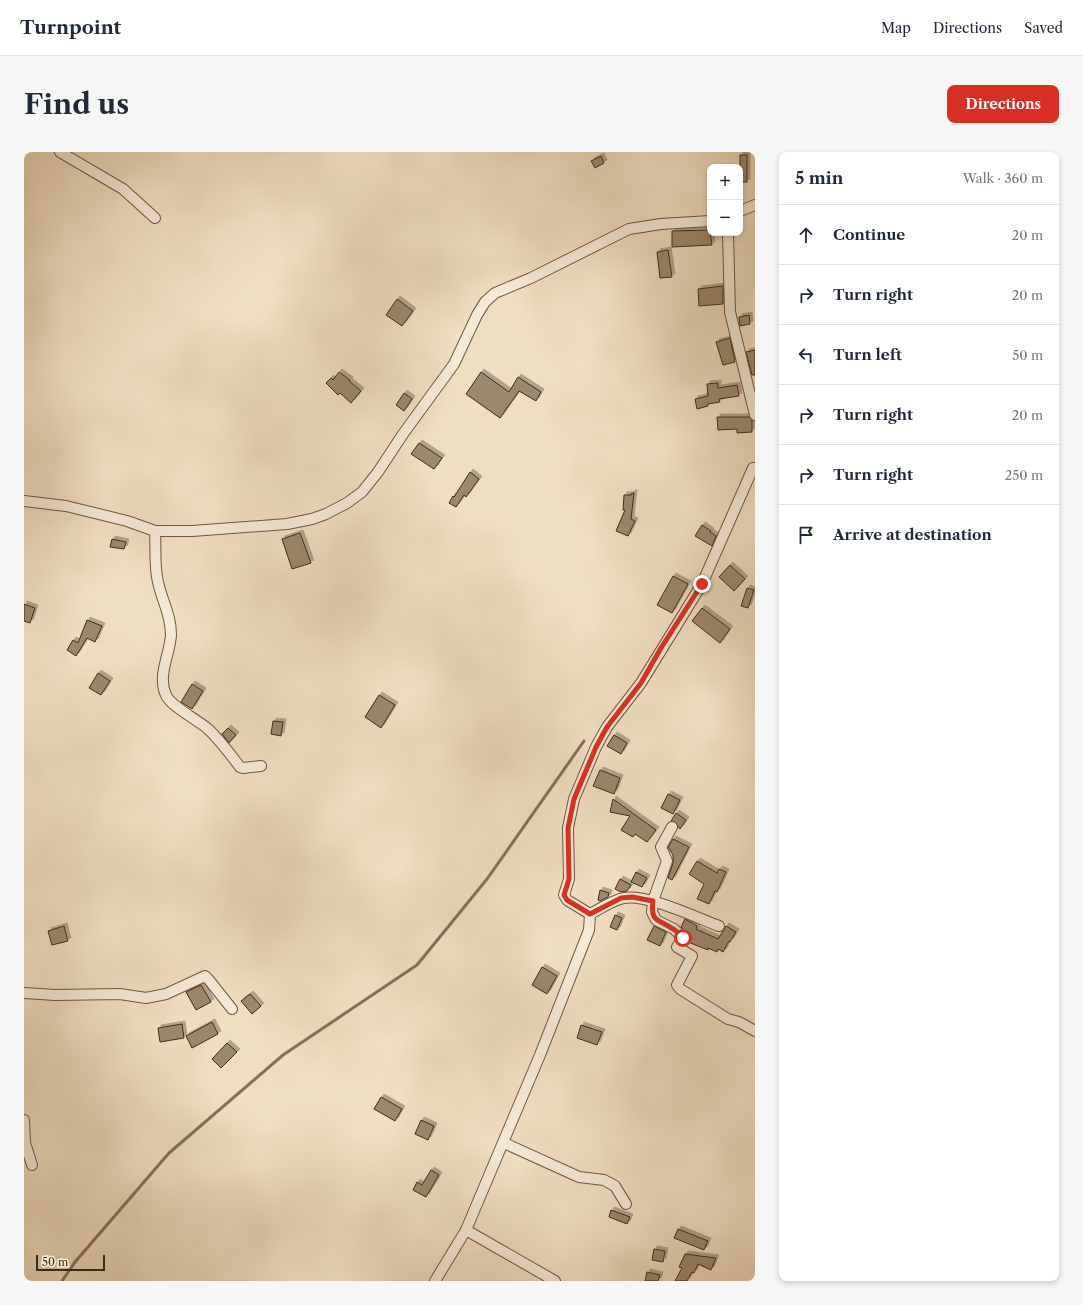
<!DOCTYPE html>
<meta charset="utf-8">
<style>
:root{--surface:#fff;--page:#f6f6f7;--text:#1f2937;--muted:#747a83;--line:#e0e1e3;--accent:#d93025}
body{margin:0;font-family:"Libre Caslon Text",serif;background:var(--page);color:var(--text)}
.controls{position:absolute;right:12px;top:12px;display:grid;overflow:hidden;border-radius:8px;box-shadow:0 2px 6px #0003}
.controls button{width:36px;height:36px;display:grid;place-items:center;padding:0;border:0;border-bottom:1px solid var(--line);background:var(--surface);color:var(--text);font:20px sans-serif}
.scale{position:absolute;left:12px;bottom:10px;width:69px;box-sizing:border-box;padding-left:4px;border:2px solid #412a12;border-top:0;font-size:11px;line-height:14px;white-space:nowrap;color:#412a12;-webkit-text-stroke:3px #f5ead6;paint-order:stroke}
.stop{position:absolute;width:12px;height:12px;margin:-9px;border:3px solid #d93025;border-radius:50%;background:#fff}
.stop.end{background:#d93025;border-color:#fff;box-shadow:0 1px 4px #0008}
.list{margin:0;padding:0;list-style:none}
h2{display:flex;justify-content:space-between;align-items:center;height:52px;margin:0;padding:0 16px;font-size:17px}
h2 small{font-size:13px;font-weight:400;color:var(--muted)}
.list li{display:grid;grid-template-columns:26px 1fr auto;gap:12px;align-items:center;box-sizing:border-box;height:60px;padding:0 16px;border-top:1px solid var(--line)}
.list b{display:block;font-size:15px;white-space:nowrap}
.list em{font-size:13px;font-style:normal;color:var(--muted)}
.icon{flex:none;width:22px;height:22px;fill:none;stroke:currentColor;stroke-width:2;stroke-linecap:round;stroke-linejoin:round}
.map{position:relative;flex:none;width:731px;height:1129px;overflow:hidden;border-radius:8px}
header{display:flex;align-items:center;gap:24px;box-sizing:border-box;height:56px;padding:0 20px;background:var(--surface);border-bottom:1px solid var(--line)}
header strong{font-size:19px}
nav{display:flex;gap:22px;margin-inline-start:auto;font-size:14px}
.intro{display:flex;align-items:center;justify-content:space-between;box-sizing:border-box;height:96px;padding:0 24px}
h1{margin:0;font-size:28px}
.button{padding:10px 18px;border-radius:8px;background:var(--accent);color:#fff;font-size:14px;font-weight:700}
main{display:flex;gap:24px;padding:0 24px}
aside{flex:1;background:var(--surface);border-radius:8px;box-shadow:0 2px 6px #0003}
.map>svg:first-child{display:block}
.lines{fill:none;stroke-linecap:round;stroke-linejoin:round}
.stream{stroke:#867157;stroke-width:3}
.building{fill:#9c886c;stroke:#412a12;filter:url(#shadow)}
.minor-casing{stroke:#6d573e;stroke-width:12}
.minor{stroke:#f5ead6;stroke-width:10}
.route{stroke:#d93025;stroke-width:5}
</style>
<header>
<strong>Turnpoint</strong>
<nav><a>Map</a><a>Directions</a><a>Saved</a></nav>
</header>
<div class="intro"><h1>Find us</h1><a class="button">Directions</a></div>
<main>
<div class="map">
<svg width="731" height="1129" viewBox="0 0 731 1129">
<defs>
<filter id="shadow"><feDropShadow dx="3" dy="-3" stdDeviation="0" flood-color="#0004"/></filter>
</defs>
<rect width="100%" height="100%" fill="#f0dec0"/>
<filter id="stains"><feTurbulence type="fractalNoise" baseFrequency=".005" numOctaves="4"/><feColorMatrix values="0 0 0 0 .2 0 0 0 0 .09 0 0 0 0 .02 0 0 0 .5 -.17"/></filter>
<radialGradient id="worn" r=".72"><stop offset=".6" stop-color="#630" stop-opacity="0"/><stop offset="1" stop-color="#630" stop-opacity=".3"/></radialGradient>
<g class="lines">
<path class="stream" d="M38,1129L51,1110L145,1001L259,903L393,813L463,727L560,589"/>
</g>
<g class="building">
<rect x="716" y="3" width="7" height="27"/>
<path d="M577,4L580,11L571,16L567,9Z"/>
<path d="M686,78L688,93L648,95V79Z"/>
<path d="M644,98L648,125L636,126L633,100Z"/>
<path d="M699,134V152L675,154L674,137Z"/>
<path d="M373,147L389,159L378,174L362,163Z"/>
<path d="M725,163L726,172L716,174L715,165Z"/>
<path d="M706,186L711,210L699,213L692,190Z"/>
<path d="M731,198V223H728L722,200Z"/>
<path d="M315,220L326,228L325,229L337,239L327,251L316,241L314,243L302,231L307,226L309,228Z"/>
<path d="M457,220L485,240L494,225L517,240L512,249L495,239L476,266L442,242Z"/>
<path d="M694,231V236L713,233L715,244L695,247L696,250L684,252V254L673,257L671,247L684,244L683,232Z"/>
<path d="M380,241L388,247L380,259L372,253Z"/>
<path d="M693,265H725L728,268V280L713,281V277L694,278Z"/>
<path d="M395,291L418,306L410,317L387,302Z"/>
<path d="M446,320L455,327L442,345L440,343L432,355L425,351L429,344L430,345Z"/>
<path d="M608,341H610L607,367L611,369L604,384L592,379L601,358H599L600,343H607Z"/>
<path d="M678,373L687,379L686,380L692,384L688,394L671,384Z"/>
<path d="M276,381L287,411L268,417L258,387Z"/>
<path d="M88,387L102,390L100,397L86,395Z"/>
<path d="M706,413L721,427L710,439L695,425Z"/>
<path d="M649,424L664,432L648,461L633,453Z"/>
<path d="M723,436L730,438L724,456L717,454Z"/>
<path d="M0,452L11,456L6,471L0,469Z"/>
<path d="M678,456L706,477L696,491L668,469Z"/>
<path d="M63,468L78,474L71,490L63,486L52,504L43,498L49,488L54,491Z"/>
<path d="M74,521L86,529L77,543L65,536Z"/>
<path d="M168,532L179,539L168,557L157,550Z"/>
<path d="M355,543L371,553L357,576L341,565Z"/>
<path d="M249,569L259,570L257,584L247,582Z"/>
<path d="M204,576L212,583L205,591L198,582Z"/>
<path d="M590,583L603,591L597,602L583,594Z"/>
<path d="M576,618L596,626L590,642L569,634Z"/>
<path d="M644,642L656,648L649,662L637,656Z"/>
<path d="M589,647L632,678L623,690L611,682L609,685L597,678L606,664L586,660Z"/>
<path d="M652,661L662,668L656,677L651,670L647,669Z"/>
<path d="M649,687L665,695L648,728L644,726L649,711V703L644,695Z"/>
<path d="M673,709L693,721L695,717L702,720L693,740L691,739L685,752L673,747L680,732L665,722Z"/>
<path d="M612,720L623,726L618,735L607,730Z"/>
<path d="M596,727L607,733L603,739L597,740L591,737Z"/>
<path d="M576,738L585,741L584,745L576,749L574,748Z"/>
<path d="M591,763L598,766L593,778L586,775Z"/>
<path d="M661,767L673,774L672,777L694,787L702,774L712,780L706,790L705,789L699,800L694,797L693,800L684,796V798L664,790L665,784L657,775Z"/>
<path d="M40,774L44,789L28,793L24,779Z"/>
<path d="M630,774L642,780L636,794L623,788Z"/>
<path d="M518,815L533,824L523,842L508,833Z"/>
<path d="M177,833L187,850L172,858L162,840Z"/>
<path d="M226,842L237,854L228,862L217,849Z"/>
<path d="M188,870L194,882L168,896L162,884Z"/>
<path d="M158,872L160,886L136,890L134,876Z"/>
<path d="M557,873L578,880L573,893L553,886Z"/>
<path d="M203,891L213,900L197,916L188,907Z"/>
<path d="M357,945L378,957L371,969L350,957Z"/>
<path d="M397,968L410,974L404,988L391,982Z"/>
<path d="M407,1018L415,1023L402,1045L389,1038L393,1030L398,1033Z"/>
<path d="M587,1058L606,1065L603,1072L585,1065Z"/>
<path d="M654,1077L684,1089L680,1098L650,1086Z"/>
<path d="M630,1097L641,1099L639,1110L628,1108Z"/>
<path d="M661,1102L692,1106L687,1118L674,1112L670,1121L668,1120L663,1129H651L658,1116L655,1115Z"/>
<path d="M623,1120L636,1123L634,1129H621Z"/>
</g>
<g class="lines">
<defs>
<g id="minor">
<path d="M36,0L99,37L131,66"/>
<path d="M716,59L731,53"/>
<path d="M704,81L706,160L731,263"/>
<path d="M0,349L42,354L103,369L131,379H168L263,372L288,367L302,362L323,351L338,340L354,320L379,282L430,212L453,163L461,150L471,141L507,126L605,77L637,72L686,69"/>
<path d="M131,379C132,396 130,414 134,430C138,449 147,462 147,483C146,502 133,524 142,543C146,554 174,568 184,577C196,588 206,602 216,615L219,616L237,614"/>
<path d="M648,675L637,695L643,709L629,749L628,760L632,768L650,777L659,786L653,795L668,804L653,833L656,837L704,867L715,870L731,879"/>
<path d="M566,762L543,748L540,743L545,727L544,676L550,647L572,595L583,575L617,531L678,432L729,316H731"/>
<path d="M566,762C576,757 586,750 596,747C618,739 673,766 695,774"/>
<path d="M0,841L31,843L96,842L122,846L142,842L181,824L185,828L208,857"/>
<path d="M0,968L1,991L8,1013"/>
<path d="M480,991L555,1025L580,1028L591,1034L602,1052"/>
<path d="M442,1078L531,1129"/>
<path d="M411,1129L442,1078L516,903L565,778L566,762"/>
</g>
</defs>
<use href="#minor" class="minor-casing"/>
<use href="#minor" class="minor"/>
</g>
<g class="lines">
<path class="route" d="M659,786C656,783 653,779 649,777C635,767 626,771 629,749L608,745L597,746L566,762L543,748L540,743L545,727L544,676L550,647L572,595L583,575L617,531L637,496L678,432"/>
</g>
<rect width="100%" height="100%" filter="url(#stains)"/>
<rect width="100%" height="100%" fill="url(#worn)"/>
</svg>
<div class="controls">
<button>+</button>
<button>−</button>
</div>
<div class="scale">50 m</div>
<div class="stop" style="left:659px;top:786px"></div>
<div class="stop end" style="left:678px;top:432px"></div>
</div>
<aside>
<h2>5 min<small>Walk · 360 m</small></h2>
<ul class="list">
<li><svg class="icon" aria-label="ahead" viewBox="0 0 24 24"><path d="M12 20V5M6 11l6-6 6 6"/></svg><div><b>Continue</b></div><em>20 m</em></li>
<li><svg class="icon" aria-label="right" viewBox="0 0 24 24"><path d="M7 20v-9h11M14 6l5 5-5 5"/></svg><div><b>Turn right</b></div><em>20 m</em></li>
<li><svg class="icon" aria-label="left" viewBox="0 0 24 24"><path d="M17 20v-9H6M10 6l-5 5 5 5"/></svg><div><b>Turn left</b></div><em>50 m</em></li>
<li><svg class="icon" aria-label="right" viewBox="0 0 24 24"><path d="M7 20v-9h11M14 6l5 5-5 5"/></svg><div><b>Turn right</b></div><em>20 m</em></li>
<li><svg class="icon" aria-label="right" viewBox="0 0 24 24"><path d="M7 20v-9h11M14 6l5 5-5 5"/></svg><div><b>Turn right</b></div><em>250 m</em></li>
<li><svg class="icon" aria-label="arrive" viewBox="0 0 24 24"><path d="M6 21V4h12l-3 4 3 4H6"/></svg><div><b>Arrive at destination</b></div></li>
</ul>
</aside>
</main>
